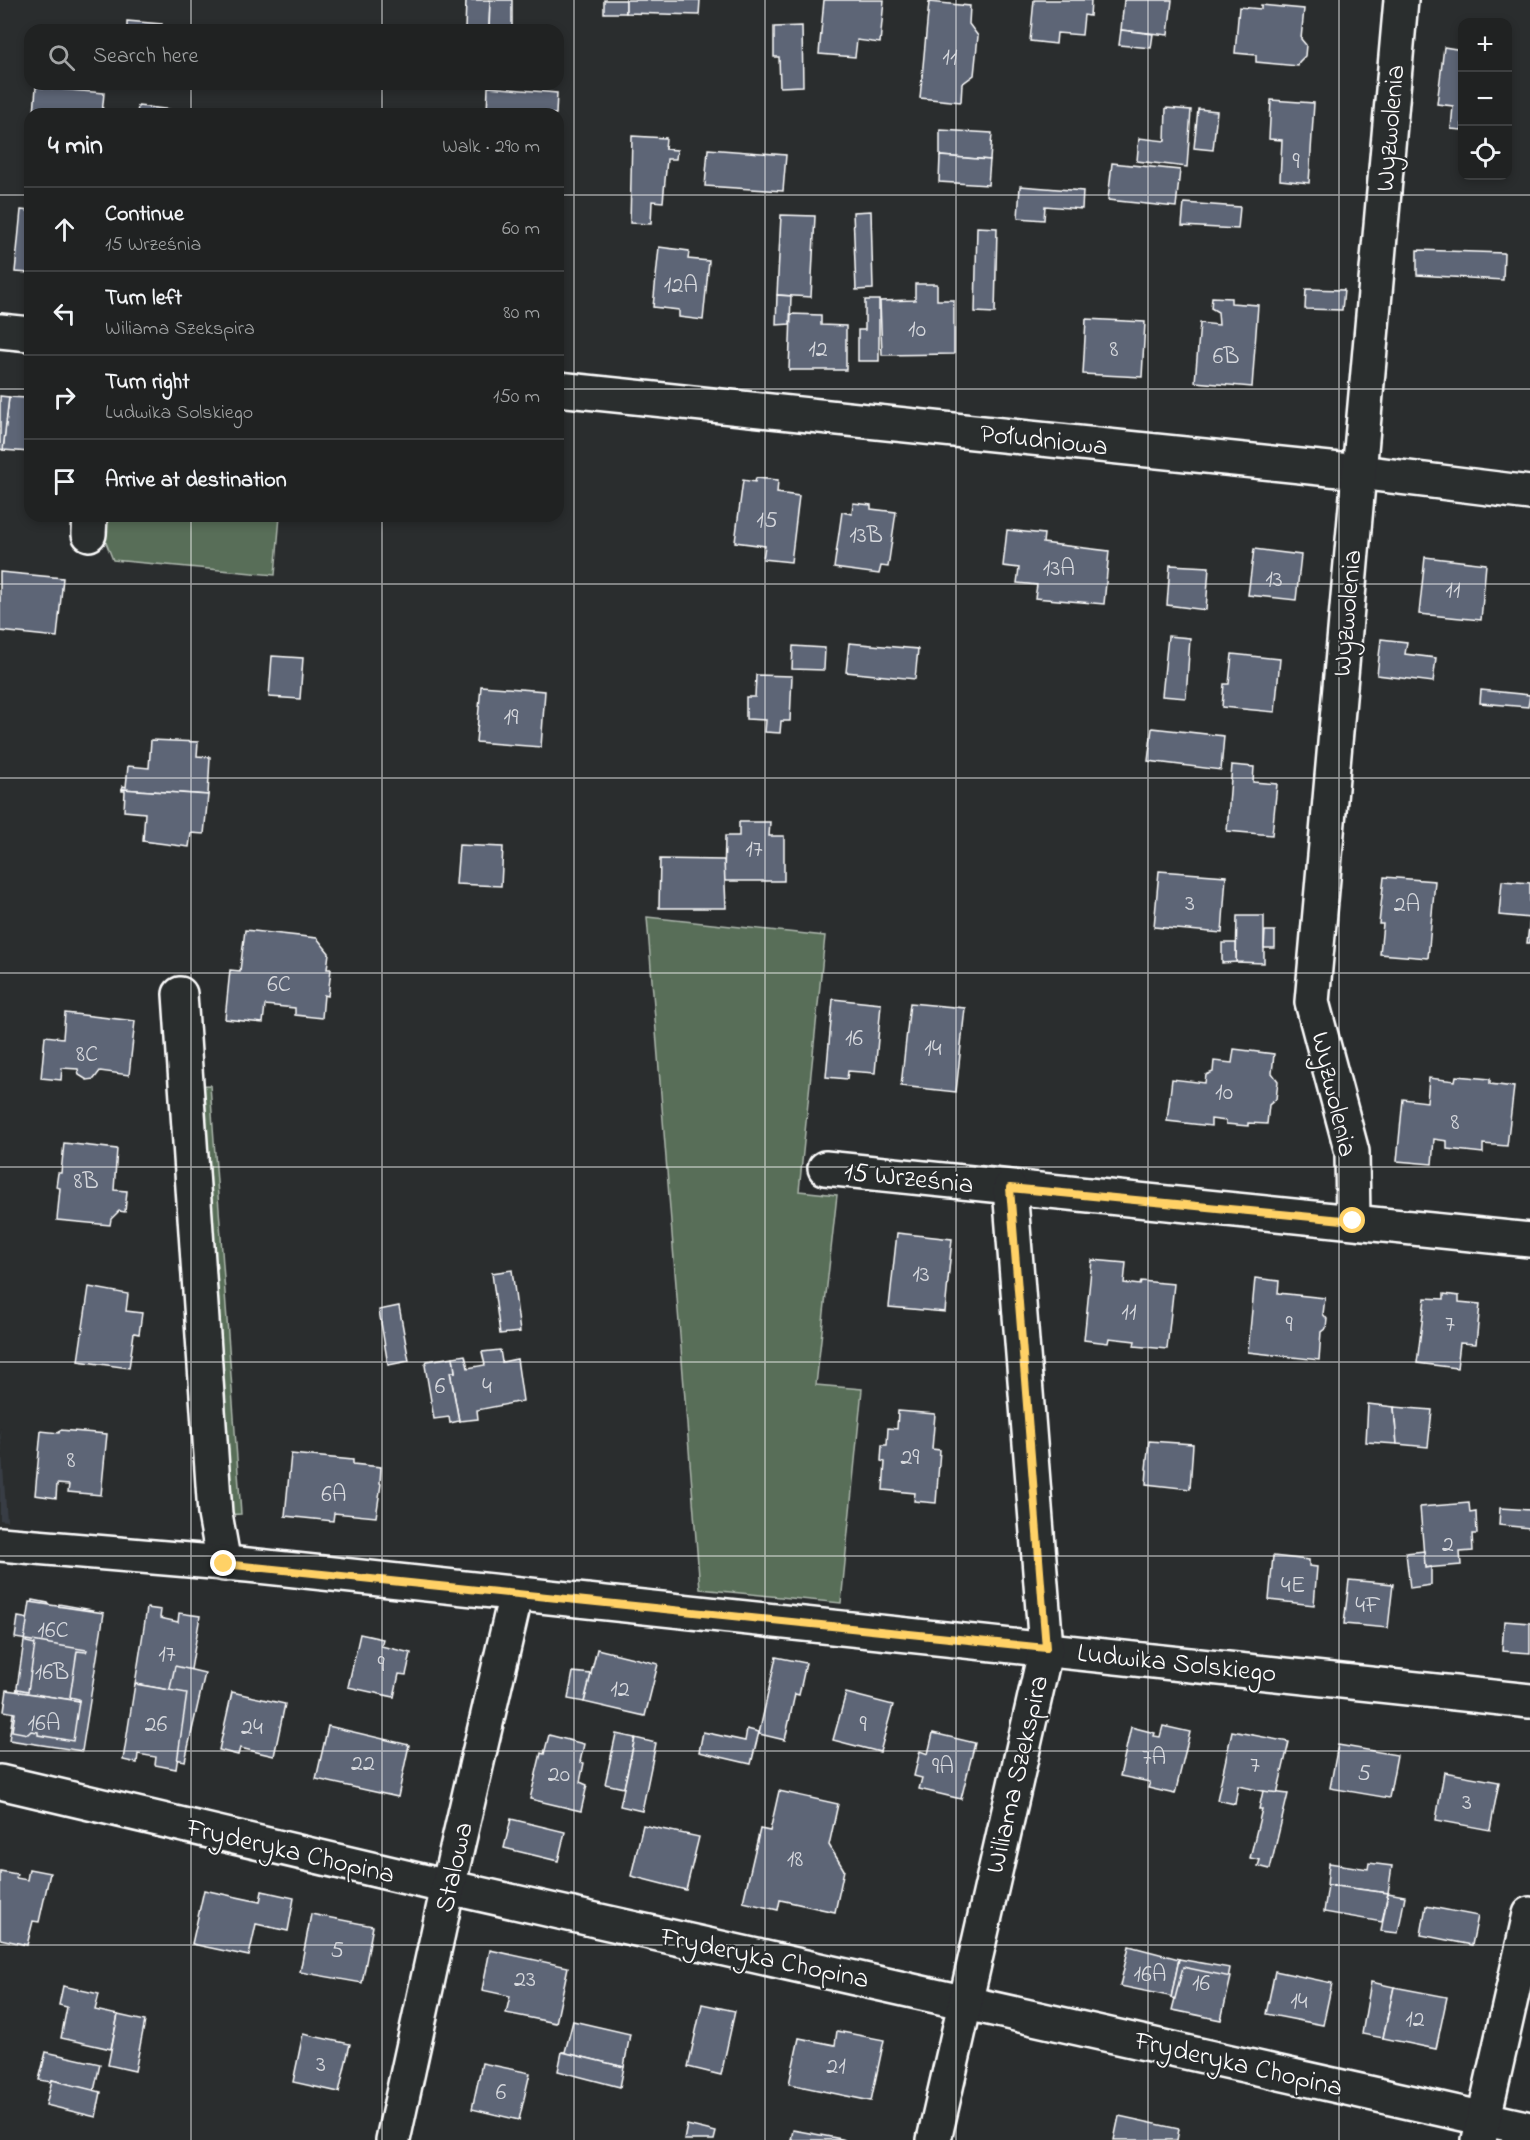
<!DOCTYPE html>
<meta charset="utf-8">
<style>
:root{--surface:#202222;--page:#282a2a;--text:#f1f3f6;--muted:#a2a4a5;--line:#3d3f40}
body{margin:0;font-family:"Indie Flower",sans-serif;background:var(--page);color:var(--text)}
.controls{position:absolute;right:18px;top:18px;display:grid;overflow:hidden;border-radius:12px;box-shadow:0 3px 9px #0003}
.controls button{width:54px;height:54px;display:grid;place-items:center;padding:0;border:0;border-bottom:2px solid var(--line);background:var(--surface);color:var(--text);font:30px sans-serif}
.stop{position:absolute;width:18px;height:18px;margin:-14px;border:4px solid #ffd166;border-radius:50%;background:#fff}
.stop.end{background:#ffd166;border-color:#fff;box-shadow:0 2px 6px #0008}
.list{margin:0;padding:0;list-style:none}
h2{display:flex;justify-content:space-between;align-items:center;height:78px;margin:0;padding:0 24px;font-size:26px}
h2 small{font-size:20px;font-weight:400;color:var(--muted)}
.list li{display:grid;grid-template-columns:39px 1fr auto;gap:18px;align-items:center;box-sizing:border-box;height:84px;padding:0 24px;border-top:2px solid var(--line)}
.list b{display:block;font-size:22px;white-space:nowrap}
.list p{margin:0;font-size:20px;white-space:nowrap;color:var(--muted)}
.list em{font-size:20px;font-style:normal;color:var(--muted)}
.icon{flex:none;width:33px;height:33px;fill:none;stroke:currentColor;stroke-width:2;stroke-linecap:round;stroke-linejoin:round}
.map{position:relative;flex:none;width:1530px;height:2140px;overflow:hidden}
.search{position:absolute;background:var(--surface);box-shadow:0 3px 9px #0003;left:24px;top:24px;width:540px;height:66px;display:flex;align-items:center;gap:15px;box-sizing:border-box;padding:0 21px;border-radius:18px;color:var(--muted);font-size:22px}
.panel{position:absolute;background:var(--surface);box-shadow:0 3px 9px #0003;left:24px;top:108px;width:540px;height:414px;border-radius:18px}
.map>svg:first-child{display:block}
.built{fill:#393e44}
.green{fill:#596e59;stroke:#acb6ac;stroke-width:1.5}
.building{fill:#5d6576;stroke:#fff;stroke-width:1.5}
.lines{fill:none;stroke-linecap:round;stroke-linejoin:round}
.minor-casing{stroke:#fff;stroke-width:38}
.minor{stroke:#2a2d2e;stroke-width:33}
.route{stroke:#ffd166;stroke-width:8}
.grid{fill:none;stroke:#fff;stroke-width:1.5;stroke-opacity:0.55}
.labels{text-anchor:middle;stroke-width:4.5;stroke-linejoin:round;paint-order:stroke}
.number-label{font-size:24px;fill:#d6d8dd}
.street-label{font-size:27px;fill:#fff;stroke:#2a2d2e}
</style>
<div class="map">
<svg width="1530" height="2140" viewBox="0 0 1530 2140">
<rect width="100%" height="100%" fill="#2a2d2e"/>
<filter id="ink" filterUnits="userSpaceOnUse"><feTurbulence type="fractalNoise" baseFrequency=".0167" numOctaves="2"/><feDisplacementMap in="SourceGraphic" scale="12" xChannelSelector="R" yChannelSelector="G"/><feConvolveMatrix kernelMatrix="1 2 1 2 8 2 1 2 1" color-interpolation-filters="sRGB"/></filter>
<g filter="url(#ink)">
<path class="built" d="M0,1428L7,1521L0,1520Z"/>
<g class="green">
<path d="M107,516H280L275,575L113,560L105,540Z"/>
<path d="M647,917L825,936L799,1191L837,1195L816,1385L862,1389L841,1603L700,1589Z"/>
<path d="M210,1085L241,1514L226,1515L195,1086Z"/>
</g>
<g class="building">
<path d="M466,0H490L489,30H465Z"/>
<path d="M490,0H512V30H489Z"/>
<rect x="604" y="0" width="22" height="13"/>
<path d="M626,0H700L699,15L626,13Z"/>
<path d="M824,0H884L880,43L857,40L855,57L819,54Z"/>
<path d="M1034,0H1091L1090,16L1084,15L1082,35L1057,33L1056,44L1030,41Z"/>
<path d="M1124,0H1172L1168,35L1121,30Z"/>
<path d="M929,2L970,6L969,24L978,36L974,75L962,84L961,102L920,98Z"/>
<path d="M1261,5L1304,9L1301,39L1306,45L1305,56L1299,62L1298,66L1256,62V55L1235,53L1239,7L1261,9Z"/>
<path d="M127,21L162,24L161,30H127Z"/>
<path d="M802,26L803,86L780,87L779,57H774V27Z"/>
<path d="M1121,30L1153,34L1151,48L1119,45Z"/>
<path d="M1444,47L1462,50V130L1451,129L1453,106L1437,104Z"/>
<path d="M36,87L104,93L102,114H34Z"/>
<path d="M488,87L557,93L556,114H487Z"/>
<path d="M1271,100L1314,103L1309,183L1280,180L1282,140L1269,139Z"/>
<path d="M138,106L182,111V114H137Z"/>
<path d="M1166,108L1191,110L1187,167L1137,161L1139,138L1165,141Z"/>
<path d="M1198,109L1217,111L1213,150L1194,148Z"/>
<path d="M940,130L992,133L990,160L940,156Z"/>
<path d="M632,136L666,138L665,149L677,150L676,159H667L663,202L652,201L651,224L630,223Z"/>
<path d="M708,149L786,155L783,191L705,186Z"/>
<path d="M940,156L990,160L988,185L939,182Z"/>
<path d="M1112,163L1180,170L1176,207L1108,200Z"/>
<path d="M1020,186L1083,191L1082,209L1045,206L1044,220L1018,218Z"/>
<path d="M1184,203L1240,207L1238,229L1182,226Z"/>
<path d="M21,210L30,211V273L15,272Z"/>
<path d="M871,211L873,289L856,290L853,212Z"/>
<path d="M781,215L815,216L811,297L777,295Z"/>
<path d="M977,227L997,228L995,313L975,312Z"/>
<path d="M659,247L689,251L688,259L709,261L703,320L679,317V310L653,307Z"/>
<path d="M1417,250L1504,253L1503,280L1417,275Z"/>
<path d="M915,284H937V300H954V354L882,355L880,301L915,300Z"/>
<path d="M1306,289L1344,290L1342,310L1305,309Z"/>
<path d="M777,295L791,296L790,324L776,325Z"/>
<path d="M1212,297L1231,298V303L1258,305L1252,387L1195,382L1200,323L1219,325L1218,312L1211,308Z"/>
<path d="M865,300H879V361H858V330H865Z"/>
<path d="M791,314L821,315V325L846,326V370H789Z"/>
<path d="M1086,319L1145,322L1142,377L1083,374Z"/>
<path d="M27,395H30V452L3,450L9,397L27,398Z"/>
<path d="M0,396L9,397L3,450L0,449Z"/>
<path d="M756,478L778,480L777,493L799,496L791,562L763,559L765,546L735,542L743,480L755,482Z"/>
<path d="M853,503L871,505V509L896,512L888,567L881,566L879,574L834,568L842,512L852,514Z"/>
<path d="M1007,530L1044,534L1043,543L1109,551L1104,604L1035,598L1037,585L1017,583L1019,568L1003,566Z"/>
<path d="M1254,549L1301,555L1296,600L1248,595Z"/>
<path d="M1425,557L1486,564L1481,620L1419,614Z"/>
<path d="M1170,565L1209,567L1206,610L1167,605Z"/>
<path d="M0,572L63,578L57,637L0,631Z"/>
<path d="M1168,636L1190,638L1186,698L1162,696Z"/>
<path d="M1381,639L1407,642L1405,654L1436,658L1433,682L1377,675Z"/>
<path d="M849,643L918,649L915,679L846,672Z"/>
<path d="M793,646L825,648L824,670L792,669Z"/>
<path d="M1232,654L1280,659L1275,712L1222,707L1224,684H1229Z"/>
<path d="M272,656L303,658L300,699L269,697Z"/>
<path d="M756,675L792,676L790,721H781L780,733L765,732L766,720L746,719V697H755Z"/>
<path d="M481,686L545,691L541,747L476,742Z"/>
<path d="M1481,690L1530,695L1528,707L1480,703Z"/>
<path d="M1152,728L1224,736L1221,770L1148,761Z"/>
<path d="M151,740L198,742L197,756L210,757L208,795L122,789L123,786L126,787L128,766L149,768Z"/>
<path d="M1232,765L1254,767L1253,782L1277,784L1272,835L1227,831Z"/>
<path d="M122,789L208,795L204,834L191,833L189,847L143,841L145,813L124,811L125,791H122Z"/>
<path d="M739,822H770L769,836H784V881H724L725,836H739Z"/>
<path d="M459,845L503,847L501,886L456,884Z"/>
<path d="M660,859L724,860L726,908H659Z"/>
<path d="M1159,871L1226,876L1222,933L1154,927Z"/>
<path d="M1384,877L1435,881L1428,958L1380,954L1383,924H1379Z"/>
<path d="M1502,881L1530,883V943H1527L1530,918L1499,915Z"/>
<path d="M1237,916H1264V963L1236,962Z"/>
<path d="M245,930L317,938L329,953L327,969H331L328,996L324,995L322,1018L295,1015V1008L265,1005L263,1023L225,1019L230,970L240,971Z"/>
<path d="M1265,931H1275V948H1264Z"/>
<path d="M1222,943H1236V962L1222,963Z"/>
<path d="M833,999L881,1004L875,1073L848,1071L847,1079L826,1077Z"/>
<path d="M910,1003L965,1008L956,1092L901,1086Z"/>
<path d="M65,1013L135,1021L129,1075L100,1071L94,1079L87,1080L79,1075L78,1069L62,1068L61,1080L41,1078L45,1036L63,1038Z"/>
<path d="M1234,1049L1274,1054L1272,1073L1278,1081L1276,1099L1269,1105L1267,1124L1248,1123V1126L1226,1124V1121L1211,1119V1126L1167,1121L1172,1079L1205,1083L1206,1075L1213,1072L1214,1061L1232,1063Z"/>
<path d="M1456,1076L1490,1079V1084L1514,1087L1507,1146L1483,1144V1153L1447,1149V1141L1434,1139L1432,1164L1397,1161L1403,1099L1427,1102L1429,1078L1455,1081Z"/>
<path d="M64,1143L117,1149L114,1190L127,1191L125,1212L119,1211L111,1219L110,1225L57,1220L60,1188L56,1187L58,1173H61Z"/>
<path d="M897,1233L952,1239L945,1312L889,1307Z"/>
<path d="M1092,1260L1126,1263L1124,1283L1140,1285L1141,1281L1174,1284L1167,1349L1134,1346L1135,1341L1109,1338L1108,1343L1084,1340Z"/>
<path d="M512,1270L520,1332L500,1334L492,1273Z"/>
<path d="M1255,1278L1279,1281L1278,1293L1325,1298L1323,1314L1327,1319L1326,1328L1321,1332L1319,1360L1248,1352Z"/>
<path d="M89,1287L128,1294L126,1311L142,1313L139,1334L134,1333L129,1368L78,1361Z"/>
<path d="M1444,1294L1459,1296V1302L1480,1304L1476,1344L1460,1343L1457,1368L1417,1363L1425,1298L1444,1299Z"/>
<path d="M399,1306L409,1361L388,1365L379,1310Z"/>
<path d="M500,1350L502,1362L517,1359L523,1401L477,1410L478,1419L459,1421L450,1372H455L453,1357L465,1355L468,1368L485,1365L482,1352Z"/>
<path d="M453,1357L455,1372H450L459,1421L450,1423L449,1417L434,1419L425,1365L427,1361Z"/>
<path d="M1368,1404L1394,1407L1397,1444L1366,1442Z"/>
<path d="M1394,1407L1432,1410L1428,1447L1397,1444Z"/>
<path d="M898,1411L935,1414L932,1449L940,1450L936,1503L914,1501L915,1493L883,1490L885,1462L881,1461L882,1445H887L888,1428L897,1429Z"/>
<path d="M60,1430L107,1434L101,1495L68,1492L69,1485L57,1484L56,1498L35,1495L41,1431L59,1433Z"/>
<path d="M1149,1441L1193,1444L1190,1489L1146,1484L1147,1470L1146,1469Z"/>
<path d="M291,1454L353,1460V1464L381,1467L380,1483L381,1484L376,1517L334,1513L333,1521L285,1516Z"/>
<path d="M1469,1503L1470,1513L1476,1512L1477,1534H1472L1473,1551L1460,1552L1461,1565L1425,1568L1420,1507Z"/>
<path d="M1500,1508L1530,1510V1528L1499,1525Z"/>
<path d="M1424,1551L1425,1568L1431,1567V1585L1410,1588L1406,1553Z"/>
<path d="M1273,1556L1309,1560V1566L1317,1567L1314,1605L1269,1600Z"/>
<path d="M1349,1580L1393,1584L1388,1628L1344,1624Z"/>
<path d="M33,1600L48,1603L51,1607L58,1608L59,1604L93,1610L87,1650L15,1638L18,1617L29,1619Z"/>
<path d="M30,1602L104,1613L82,1751L9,1740Z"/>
<path d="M147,1608L161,1610L160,1618L178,1622L179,1613L200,1616L187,1693L135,1684Z"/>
<path d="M1504,1621L1530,1623V1653L1502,1651Z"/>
<path d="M360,1634L383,1639L381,1646L411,1653L406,1675L399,1674L394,1697L348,1687Z"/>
<path d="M26,1640L87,1650L86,1652L77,1651L70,1697L79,1699V1701L18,1692V1689L28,1691L35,1644L26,1642Z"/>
<path d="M597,1649L658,1664L645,1716L584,1702Z"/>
<path d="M776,1657L806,1663L799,1695L795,1694L785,1740L759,1734Z"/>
<path d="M175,1666L205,1673L185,1761L139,1751L143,1730L160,1734Z"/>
<path d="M573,1672L591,1674L584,1702L568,1699Z"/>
<path d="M135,1684L187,1693L176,1769L155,1765L156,1757L138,1754L137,1763L123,1760Z"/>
<path d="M7,1690L79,1701L73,1741L38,1735V1732L31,1731L28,1734L12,1731L15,1713L4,1711Z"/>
<path d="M232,1692L285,1704L274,1756L240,1748L238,1755L219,1750Z"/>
<path d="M846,1693L893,1705L880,1752L833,1740Z"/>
<path d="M328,1726L409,1745L398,1797L316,1779Z"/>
<path d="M1163,1726L1190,1732L1175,1794L1148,1788L1150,1782L1120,1776L1131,1727L1155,1733L1154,1736L1160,1737Z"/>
<path d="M747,1729L759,1732L751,1764L699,1752L703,1732L745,1741Z"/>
<path d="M1232,1731L1289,1742L1277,1794L1238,1786L1235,1804L1217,1800Z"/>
<path d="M933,1733L975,1743L961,1799L919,1789L922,1778L914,1776L920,1751L928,1754Z"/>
<path d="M616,1734L635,1738L624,1788L605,1784Z"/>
<path d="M549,1735L584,1744L580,1762L584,1763L580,1782L587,1785L581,1811L530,1799L541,1753L544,1754Z"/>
<path d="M635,1738L656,1743L642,1811L620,1806Z"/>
<path d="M1338,1745L1397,1755L1389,1798L1330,1788Z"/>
<path d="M1444,1772L1499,1782L1490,1830L1436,1820Z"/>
<path d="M779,1791L838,1804L829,1845L844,1870L835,1912L780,1900L778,1910L743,1902L760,1829L770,1831Z"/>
<path d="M1263,1791L1288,1794L1270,1869L1258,1866L1260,1860L1250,1858L1262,1809H1259Z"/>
<path d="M511,1819L565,1832L558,1861L504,1848Z"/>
<path d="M643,1825L699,1837L686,1890L631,1876Z"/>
<path d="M1329,1863L1368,1869L1369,1863L1392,1866L1388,1893L1327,1885Z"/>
<path d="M29,1869L50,1873L39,1922L33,1921L27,1945L0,1939V1871L17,1874L16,1878L27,1880Z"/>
<path d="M1328,1885L1388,1893L1382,1922L1324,1912Z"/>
<path d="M204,1890L260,1902L262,1891L294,1898L288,1931L256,1924L249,1956L192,1944Z"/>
<path d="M1388,1893L1405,1896L1398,1933L1381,1931Z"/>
<path d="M1426,1906L1478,1916L1472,1945L1421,1935Z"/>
<path d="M311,1914L373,1926L362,1983L300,1972Z"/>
<path d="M1129,1946L1179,1959L1171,1998L1169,1996L1120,1986Z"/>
<path d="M490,1950L568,1967L556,2023L506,2013L510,1996L482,1990Z"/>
<path d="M1179,1959L1230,1968L1222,2009L1183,2000L1184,1999L1171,1998Z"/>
<path d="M1183,1967L1231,1977L1221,2020L1172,2010Z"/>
<path d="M1275,1971L1332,1983L1323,2025L1266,2014Z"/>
<path d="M1371,1982L1394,1987L1383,2038L1362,2034Z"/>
<path d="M63,1986L99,1994L95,2010L118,2015L111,2049L61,2038L67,2007L59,2005Z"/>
<path d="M1394,1987L1447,1997L1436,2049L1383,2038Z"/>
<path d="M702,2004L735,2011L721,2075L688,2067Z"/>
<path d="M118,2015L145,2021L135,2071L108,2065Z"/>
<path d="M573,2021L630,2034L624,2067L562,2052H565Z"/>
<path d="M837,2031L884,2040L871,2101L789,2084L799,2038L835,2045Z"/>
<path d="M303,2034L350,2044L339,2092L293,2082Z"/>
<path d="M46,2052L100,2064L94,2091L52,2080L51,2082L39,2080Z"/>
<path d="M562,2052L624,2067L620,2087L558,2071Z"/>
<path d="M482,2063L530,2073L519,2120L472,2109Z"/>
<path d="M52,2080L101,2092L96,2117L46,2105Z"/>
<path d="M1119,2116L1179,2129L1177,2140H1114Z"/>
<path d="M687,2125L716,2132L714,2140H684Z"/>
<path d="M793,2130L842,2139L845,2140H791Z"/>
</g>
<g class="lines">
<defs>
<g id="minor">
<path d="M0,331L30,334"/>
<path d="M558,389L1359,472L1530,493"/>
<path d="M89,534L90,516"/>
<path d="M180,994L215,1514L224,1564"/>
<path d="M825,1168L1530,1240"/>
<path d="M1353,1221L1352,1152L1312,1002L1401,0"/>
<path d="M0,1544L248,1565L1530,1701"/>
<path d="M0,1782L448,1887L1530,2129"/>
<path d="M393,2140L448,1887L516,1594"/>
<path d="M934,2140L1046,1648L1010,1188"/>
<path d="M1479,2140L1530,1914"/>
</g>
</defs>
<use href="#minor" class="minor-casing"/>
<use href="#minor" class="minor"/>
</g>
</g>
<g class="lines" filter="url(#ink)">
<path class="route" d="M224,1564L1046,1648L1010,1188L1353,1221"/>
</g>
<path class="grid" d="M191,0V30M382,0V30M574,0V2140M765,0V2140M956,0V2140M1148,0V2140M1339,0V2140M191,84V114M382,84V114M0,195H30M558,195H1530M0,389H30M558,389H1530M191,516V2140M382,516V2140M0,584H1530M0,778H1530M0,973H1530M0,1167H1530M0,1362H1530M0,1556H1530M0,1751H1530M0,1945H1530"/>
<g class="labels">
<g class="number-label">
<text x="950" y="64">11</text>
<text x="1296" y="168">9</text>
<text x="681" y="292">12A</text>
<text x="917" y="336">10</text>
<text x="818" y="356">12</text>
<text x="1114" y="356">8</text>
<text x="1226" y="363">6B</text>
<text x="767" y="527">15</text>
<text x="866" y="542">13B</text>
<text x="1059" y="575">13A</text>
<text x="1274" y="586">13</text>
<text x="1453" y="597">11</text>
<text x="511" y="724">19</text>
<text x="754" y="856">17</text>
<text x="1190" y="910">3</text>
<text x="1407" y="911">2A</text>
<text x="279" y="991">6C</text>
<text x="854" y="1045">16</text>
<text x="933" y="1055">14</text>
<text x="87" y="1061">8C</text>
<text x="1224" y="1099">10</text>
<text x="1455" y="1129">8</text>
<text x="86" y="1188">8B</text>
<text x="921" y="1281">13</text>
<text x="1129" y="1319">11</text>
<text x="1289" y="1331">9</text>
<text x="1450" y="1331">7</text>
<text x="440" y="1393">6</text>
<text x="487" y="1393">4</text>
<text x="910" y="1464">29</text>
<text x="71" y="1467">8</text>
<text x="334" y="1501">6A</text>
<text x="1448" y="1551">2</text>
<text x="1293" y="1592">4E</text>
<text x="1368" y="1612">4F</text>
<text x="53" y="1637">16C</text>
<text x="167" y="1661">17</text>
<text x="381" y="1671">9</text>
<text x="52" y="1679">16B</text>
<text x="620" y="1696">12</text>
<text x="44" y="1730">16A</text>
<text x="156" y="1731">26</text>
<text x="863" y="1731">9</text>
<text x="252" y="1734">24</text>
<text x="1154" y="1764">7A</text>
<text x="363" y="1770">22</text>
<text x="1255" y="1772">7</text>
<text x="943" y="1773">9A</text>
<text x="1364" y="1780">5</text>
<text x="559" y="1781">20</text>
<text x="1467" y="1809">3</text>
<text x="795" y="1866">18</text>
<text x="337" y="1957">5</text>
<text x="1150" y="1981">16A</text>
<text x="525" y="1986">23</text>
<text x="1201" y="1990">16</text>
<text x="1299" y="2008">14</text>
<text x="1415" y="2026">12</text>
<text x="321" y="2071">3</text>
<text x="836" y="2073">21</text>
<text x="501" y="2099">6</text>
</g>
<g class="street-label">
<text transform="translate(1389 128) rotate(-85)" y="9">Wyzwolenia</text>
<text transform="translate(1044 439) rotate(6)" y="9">Południowa</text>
<text transform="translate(1346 613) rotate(-85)" y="9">Wyzwolenia</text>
<text transform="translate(1335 1094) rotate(77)" y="9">Wyzwolenia</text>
<text transform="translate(909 1177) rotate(6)" y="9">15 Września</text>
<text transform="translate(1177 1662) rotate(6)" y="9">Ludwika Solskiego</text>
<text transform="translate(1016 1774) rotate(-77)" y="9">Wiliama Szekspira</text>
<text transform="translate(291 1850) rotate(13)" y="9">Fryderyka Chopina</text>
<text transform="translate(453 1867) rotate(-77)" y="9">Stalowa</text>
<text transform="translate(765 1957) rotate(12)" y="9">Fryderyka Chopina</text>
<text transform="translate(1239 2063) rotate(13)" y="9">Fryderyka Chopina</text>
</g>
</g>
</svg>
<div class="controls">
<button>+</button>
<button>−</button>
<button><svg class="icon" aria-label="locate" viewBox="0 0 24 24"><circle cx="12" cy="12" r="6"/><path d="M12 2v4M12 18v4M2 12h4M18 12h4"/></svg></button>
</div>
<div class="stop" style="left:1353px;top:1221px"></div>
<div class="stop end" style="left:224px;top:1564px"></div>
<div class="search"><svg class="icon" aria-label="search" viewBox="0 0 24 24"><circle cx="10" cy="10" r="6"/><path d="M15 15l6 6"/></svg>Search here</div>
<section class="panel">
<h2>4 min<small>Walk · 290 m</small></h2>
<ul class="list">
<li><svg class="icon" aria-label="ahead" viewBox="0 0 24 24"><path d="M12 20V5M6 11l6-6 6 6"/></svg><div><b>Continue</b><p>15 Września</p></div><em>60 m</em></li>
<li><svg class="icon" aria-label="left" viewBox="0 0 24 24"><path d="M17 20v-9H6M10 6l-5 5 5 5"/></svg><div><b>Turn left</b><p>Wiliama Szekspira</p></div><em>80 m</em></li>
<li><svg class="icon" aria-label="right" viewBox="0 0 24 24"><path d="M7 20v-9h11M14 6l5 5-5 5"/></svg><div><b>Turn right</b><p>Ludwika Solskiego</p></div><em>150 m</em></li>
<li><svg class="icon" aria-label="arrive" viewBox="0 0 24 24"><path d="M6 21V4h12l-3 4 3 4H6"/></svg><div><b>Arrive at destination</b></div></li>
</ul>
</section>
</div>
